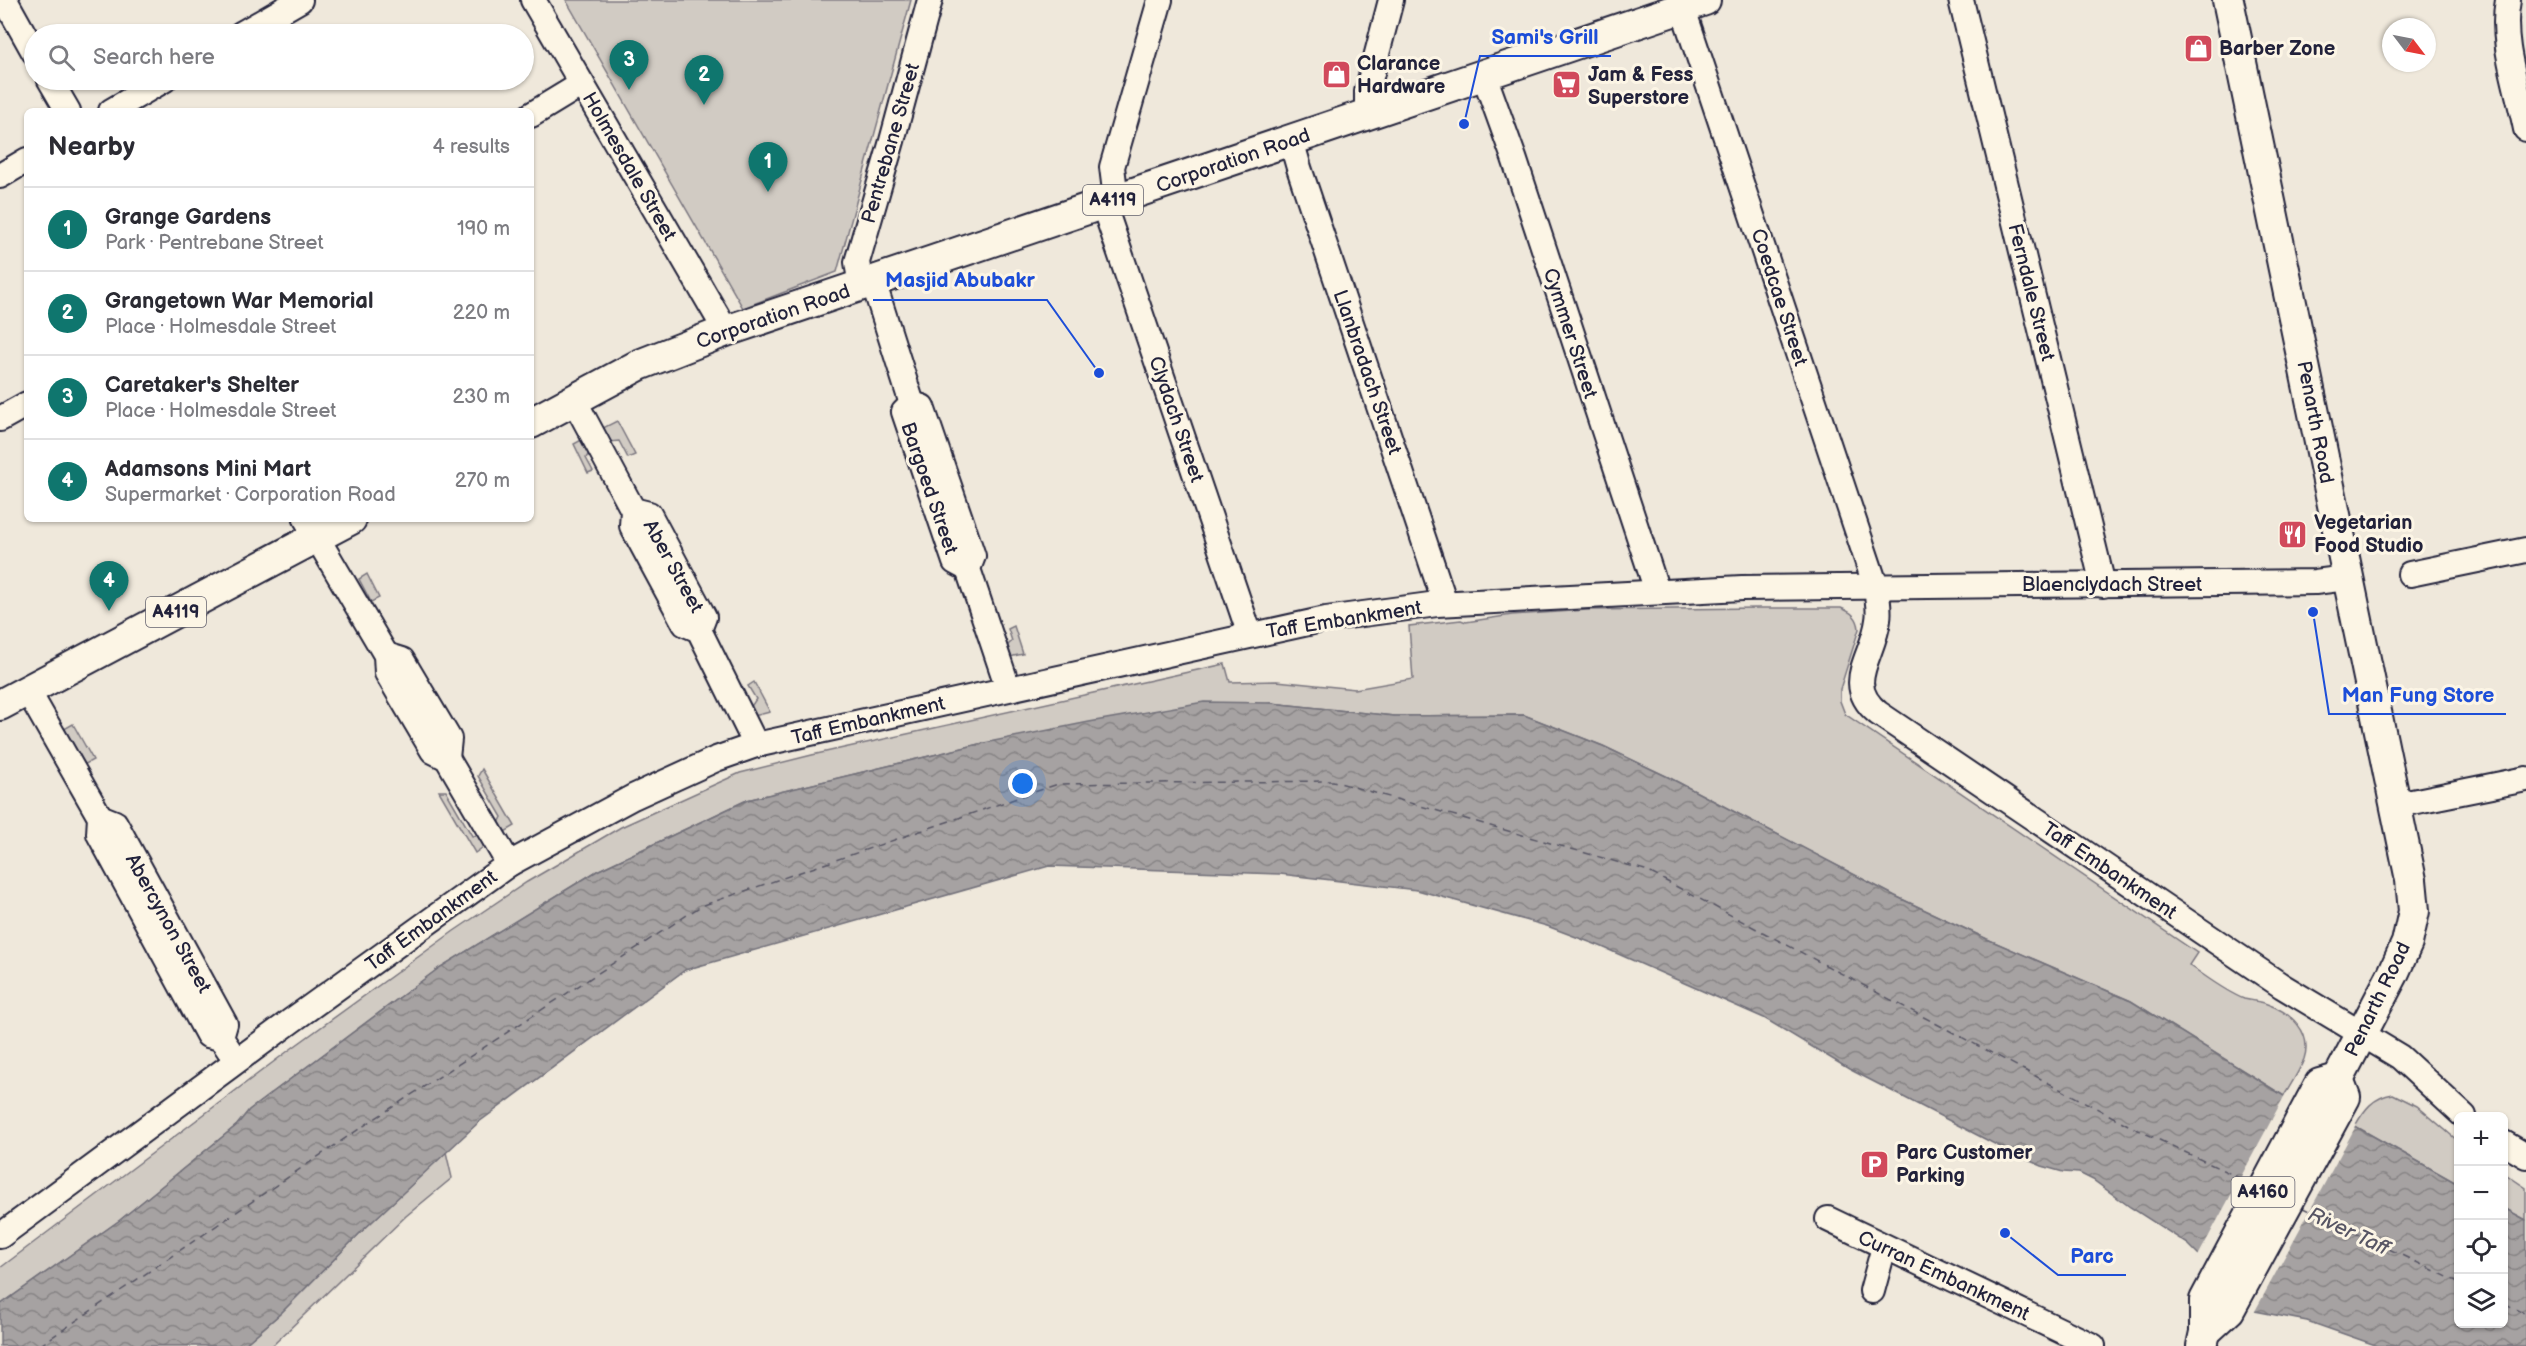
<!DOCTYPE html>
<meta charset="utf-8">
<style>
:root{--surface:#fff;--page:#f7f7f7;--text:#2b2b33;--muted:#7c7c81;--line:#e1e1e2;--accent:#0f766e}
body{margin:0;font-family:"Balsamiq Sans",sans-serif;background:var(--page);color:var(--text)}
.controls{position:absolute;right:18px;bottom:18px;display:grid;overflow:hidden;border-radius:9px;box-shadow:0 2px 4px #0004}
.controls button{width:54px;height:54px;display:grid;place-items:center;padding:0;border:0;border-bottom:2px solid var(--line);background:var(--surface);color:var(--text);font:30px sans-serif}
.compass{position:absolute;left:2382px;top:18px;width:54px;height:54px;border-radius:50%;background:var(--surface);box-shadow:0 2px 4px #0004;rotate:122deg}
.you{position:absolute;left:1023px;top:784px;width:21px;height:21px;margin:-15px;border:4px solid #fff;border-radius:50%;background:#1a73e8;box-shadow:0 0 0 9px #1a73e833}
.badge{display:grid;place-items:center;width:39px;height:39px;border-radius:50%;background:var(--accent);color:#fff;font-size:20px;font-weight:700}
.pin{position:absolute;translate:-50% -50px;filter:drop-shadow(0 2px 3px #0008)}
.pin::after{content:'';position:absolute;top:32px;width:21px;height:18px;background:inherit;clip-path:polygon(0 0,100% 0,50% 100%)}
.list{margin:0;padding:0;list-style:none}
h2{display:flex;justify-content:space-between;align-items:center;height:78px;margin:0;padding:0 24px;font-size:26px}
h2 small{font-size:20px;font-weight:400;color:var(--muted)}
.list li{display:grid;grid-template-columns:39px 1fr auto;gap:18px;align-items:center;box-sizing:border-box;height:84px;padding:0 24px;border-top:2px solid var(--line)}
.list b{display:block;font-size:22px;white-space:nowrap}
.list p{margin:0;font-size:20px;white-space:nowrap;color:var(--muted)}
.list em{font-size:20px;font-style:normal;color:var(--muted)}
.icon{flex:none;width:33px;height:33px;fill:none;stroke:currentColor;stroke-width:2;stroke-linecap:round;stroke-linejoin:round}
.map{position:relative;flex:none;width:2526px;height:1346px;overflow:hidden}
.search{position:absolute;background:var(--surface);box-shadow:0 2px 4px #0004;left:24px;top:24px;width:510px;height:66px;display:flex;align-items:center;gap:15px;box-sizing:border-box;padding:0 21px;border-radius:33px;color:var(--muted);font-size:22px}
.panel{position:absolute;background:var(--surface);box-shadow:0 2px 4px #0004;left:24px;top:108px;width:510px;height:414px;border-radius:9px}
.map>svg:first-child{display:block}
.green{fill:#d1cbc3;stroke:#7a767f;stroke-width:1.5}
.water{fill:url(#water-waves);stroke:#716f79;stroke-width:1.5}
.pier{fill:#efe8db}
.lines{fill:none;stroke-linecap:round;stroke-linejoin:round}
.ferry{stroke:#575564;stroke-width:1.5;stroke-dasharray:8 6;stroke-linecap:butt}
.minor-casing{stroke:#22223b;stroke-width:28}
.major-casing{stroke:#22223b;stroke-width:34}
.minor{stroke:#fcf5e5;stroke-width:24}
.major{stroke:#fcf5e5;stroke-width:30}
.labels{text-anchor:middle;stroke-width:6;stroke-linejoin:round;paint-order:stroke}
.shield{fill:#fcf5e5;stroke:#63616e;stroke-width:1.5}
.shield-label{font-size:18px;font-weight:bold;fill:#22223b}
.poi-label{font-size:20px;font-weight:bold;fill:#22223b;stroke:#fcf5e5;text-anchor:start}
.street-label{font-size:20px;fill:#22223b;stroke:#fcf5e5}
.water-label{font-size:21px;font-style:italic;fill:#575564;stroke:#fcf5e5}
.leader{fill:none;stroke:#1d4ed8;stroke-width:2}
.callout-dot{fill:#1d4ed8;stroke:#fcf5e5;stroke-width:2}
.callout-label{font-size:21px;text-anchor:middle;font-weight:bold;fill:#1d4ed8;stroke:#fcf5e5;stroke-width:6;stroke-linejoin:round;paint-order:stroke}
</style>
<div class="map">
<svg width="2526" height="1346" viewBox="0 0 2526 1346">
<defs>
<pattern id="water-waves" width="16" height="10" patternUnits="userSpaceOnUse" patternTransform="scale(1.5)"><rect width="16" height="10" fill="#a6a2a2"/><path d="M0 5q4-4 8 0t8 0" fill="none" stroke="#878485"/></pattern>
</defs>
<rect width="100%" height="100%" fill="#efe8db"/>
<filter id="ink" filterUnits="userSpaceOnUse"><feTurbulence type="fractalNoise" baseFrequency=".0167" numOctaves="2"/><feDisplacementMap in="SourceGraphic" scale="12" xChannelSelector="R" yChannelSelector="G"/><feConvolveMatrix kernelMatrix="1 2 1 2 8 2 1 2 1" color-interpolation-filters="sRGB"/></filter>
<g filter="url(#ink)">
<g class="green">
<path d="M566,0H911L837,272L743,308Z"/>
<path d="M617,421L635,455L628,458L619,441L609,442L603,428Z"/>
<path d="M585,438L591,450L586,458L593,471L588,473L574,444Z"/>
<path d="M367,574L379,598L371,602L359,579Z"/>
<path d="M1759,608H1841C1851,612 1858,617 1859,629L1840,689V701L1845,714L2197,953L2189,965C2207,977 2224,991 2244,999C2252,1001 2260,1001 2267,1004C2290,1012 2313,1032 2304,1059C2299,1072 2291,1084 2284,1096L2131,1001L1987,939L1895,896L1668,777L1603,746L1524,715L1394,716L1271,703L979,744L747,800L597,871L439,968L249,1110L237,1125L120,1220L0,1305V1268L288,1051L454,931L527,882L621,827L740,773L812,755L1225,664L1230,682L1277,681L1355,689L1413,679L1409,626L1461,620L1466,622L1512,615L1587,610Z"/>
<path d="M1014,626L1023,654L1009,657L1006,647L1012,641L1008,629Z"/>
<path d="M754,682L770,712L754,716L750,708L756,699L748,686Z"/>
<path d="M73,724L93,760L78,768L59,732Z"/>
<path d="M482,769L515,826L503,833L498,825L502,817L478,776Z"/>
<path d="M439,791H446L472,836L481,835L486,845L475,853Z"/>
<path d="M2393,1094L2417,1106L2458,1141V1184L2355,1126C2364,1110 2373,1097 2393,1094Z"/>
<path d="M446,1152L452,1178L406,1216L272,1346H243L281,1313L360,1233Z"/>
<path d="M2504,1173L2526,1188V1220L2504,1208Z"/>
</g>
<path class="water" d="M1204,702L1271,703L1394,716L1524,715L1603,746L1668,777L1895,896L1987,939L2131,1001L2284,1096L2355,1126L2458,1184V1324H2504V1208L2526,1220V1346H2378L2307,1321L2255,1311L2188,1244L2130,1207L2093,1180L2079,1173L2063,1172L2042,1166L2016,1155L1849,1069L1764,1018L1600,946L1547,926L1417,890L1280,874L1049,866L685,970L479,1122L360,1233L281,1313L243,1346H0V1305L120,1220L237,1125L249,1110L439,968L597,871L747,800L979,744L1089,722Z"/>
<path class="pier" d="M2286,1093L2357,1124L2254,1313L2197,1258Z"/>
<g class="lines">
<g class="ferry">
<path d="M2301,1207L2458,1282"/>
<path d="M2504,1303L2526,1314"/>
<path d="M39,1346L362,1127L701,906L1058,784L1333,781L1645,870L2132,1127L2250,1183"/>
</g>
<defs>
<g id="minor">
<path d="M5,0L34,52"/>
<path d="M533,0L726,331"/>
<path d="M1680,0L1876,587C1877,598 1880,610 1878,620C1874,656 1842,684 1878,713L2282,986L2400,1057L2464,1116"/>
<path d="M1961,0L2103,585"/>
<path d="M2508,0C2500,42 2518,88 2526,129"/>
<path d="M241,34L300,0"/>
<path d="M1484,75L1514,158L1657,591"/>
<path d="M50,80L68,111"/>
<path d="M111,111L164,80"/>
<path d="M531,115L582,84"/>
<path d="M1367,115V92L1391,0"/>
<path d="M1291,140L1299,168L1445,603"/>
<path d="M0,176L27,160"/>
<path d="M1116,199L1112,167L1160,0"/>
<path d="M1103,203L1250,635"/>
<path d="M873,281L912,404"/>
<path d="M861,286L857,262L892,141L930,0"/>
<path d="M574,400L633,510L632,526L685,624L699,630L756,745"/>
<path d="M912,404L922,407L973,556L968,569L1008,688"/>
<path d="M912,404L904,412L955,562L968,569"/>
<path d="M0,419L27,404"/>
<path d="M633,510L649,514L704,617L699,630"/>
<path d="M306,519L386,655L387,673L433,751L447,758L509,864"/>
<path d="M2410,574L2526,550"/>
<path d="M386,655L402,660L449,739L447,758"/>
<path d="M28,691L100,817L99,834L208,1035L221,1038"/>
<path d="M2397,805L2526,779"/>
<path d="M100,817L115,823L225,1024L221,1038L229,1050"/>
<path d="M2504,1143L2526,1156"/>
<path d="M1828,1219L2093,1346"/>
<path d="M0,1236L291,1021L509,864L633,797L716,759L756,745L1326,619L1437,604L1742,588L2315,582L2347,578"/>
<path d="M1872,1291L1884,1247"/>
</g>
<g id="major">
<path d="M531,423L639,365L726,331L1705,0"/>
<path d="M0,705L351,519"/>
<path d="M2205,1332L2229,1310L2345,1097L2338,1079"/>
<path d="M2202,1346L2205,1332V1300L2320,1084L2338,1079L2393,974L2407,943L2414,911L2411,880L2228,0"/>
</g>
</defs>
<use href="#minor" class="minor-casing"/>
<use href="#major" class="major-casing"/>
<use href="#minor" class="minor"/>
<use href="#major" class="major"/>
</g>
</g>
<defs>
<symbol id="shop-square" viewBox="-11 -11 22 22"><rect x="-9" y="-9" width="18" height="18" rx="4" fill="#d1495b" stroke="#fcf5e5"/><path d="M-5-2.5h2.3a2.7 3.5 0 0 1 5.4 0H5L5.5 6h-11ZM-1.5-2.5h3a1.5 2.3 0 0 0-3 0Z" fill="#fff"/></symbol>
<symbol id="supermarket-square" viewBox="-11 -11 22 22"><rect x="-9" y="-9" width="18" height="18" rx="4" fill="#d1495b" stroke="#fcf5e5"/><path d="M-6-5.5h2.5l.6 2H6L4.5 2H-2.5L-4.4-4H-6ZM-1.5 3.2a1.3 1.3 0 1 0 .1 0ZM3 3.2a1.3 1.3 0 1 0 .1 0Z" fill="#fff"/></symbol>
<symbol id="restaurant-square" viewBox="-11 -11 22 22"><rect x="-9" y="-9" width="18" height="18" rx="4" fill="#d1495b" stroke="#fcf5e5"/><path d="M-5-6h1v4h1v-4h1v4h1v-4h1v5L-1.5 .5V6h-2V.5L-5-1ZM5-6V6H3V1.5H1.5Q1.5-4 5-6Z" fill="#fff"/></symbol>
<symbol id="parking-square" viewBox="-11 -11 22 22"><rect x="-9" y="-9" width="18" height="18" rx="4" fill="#d1495b" stroke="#fcf5e5"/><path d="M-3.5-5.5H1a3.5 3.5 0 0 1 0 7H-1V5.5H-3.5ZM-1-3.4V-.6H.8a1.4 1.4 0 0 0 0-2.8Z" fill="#fff"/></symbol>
</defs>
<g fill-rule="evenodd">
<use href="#shop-square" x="2182" y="32" width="33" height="33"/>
<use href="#shop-square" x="1320" y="58" width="33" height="33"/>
<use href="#supermarket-square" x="1550" y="68" width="33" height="33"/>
<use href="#restaurant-square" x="2276" y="518" width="33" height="33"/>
<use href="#parking-square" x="1858" y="1148" width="33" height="33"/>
</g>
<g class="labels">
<g class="shield">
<rect x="1083" y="185" width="60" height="30" rx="4.5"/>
<rect x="146" y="597" width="60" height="30" rx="4.5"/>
<rect x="2231.5" y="1177" width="63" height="30" rx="4.5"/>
</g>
<g class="shield-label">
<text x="1113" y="206">A4119</text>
<text x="176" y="618">A4119</text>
<text x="2263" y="1198">A4160</text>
</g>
<g class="poi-label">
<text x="2219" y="55">Barber Zone</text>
<text x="1357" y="70">Clarance<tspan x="1357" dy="23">Hardware</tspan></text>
<text x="1588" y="81">Jam &amp; Fess<tspan x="1588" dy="23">Superstore</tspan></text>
<text x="2314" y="529">Vegetarian<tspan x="2314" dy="23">Food Studio</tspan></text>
<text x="1896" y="1159">Parc Customer<tspan x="1896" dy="23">Parking</tspan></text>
</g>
<g class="street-label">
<text transform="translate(890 143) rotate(-74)" y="7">Pentrebane Street</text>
<text transform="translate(1233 160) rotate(-19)" y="7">Corporation Road</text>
<text transform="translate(630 166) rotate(60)" y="7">Holmesdale Street</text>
<text transform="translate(2032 292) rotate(76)" y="7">Ferndale Street</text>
<text transform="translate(1780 297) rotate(72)" y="7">Coedcae Street</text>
<text transform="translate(773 316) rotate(-19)" y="7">Corporation Road</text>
<text transform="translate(1571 333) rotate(72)" y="7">Cymmer Street</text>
<text transform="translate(1368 372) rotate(71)" y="7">Llanbradach Street</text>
<text transform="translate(1177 419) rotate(71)" y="7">Clydach Street</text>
<text transform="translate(2316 422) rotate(79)" y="7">Penarth Road</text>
<text transform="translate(930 488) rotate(71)" y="7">Bargoed Street</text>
<text transform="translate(674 566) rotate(61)" y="7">Aber Street</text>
<text x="2112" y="591">Blaenclydach Street</text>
<text transform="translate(1344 619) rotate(-9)" y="7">Taff Embankment</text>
<text transform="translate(868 720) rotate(-13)" y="7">Taff Embankment</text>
<text transform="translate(2110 870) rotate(34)" y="7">Taff Embankment</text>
<text transform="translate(431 920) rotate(-36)" y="7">Taff Embankment</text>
<text transform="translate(169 923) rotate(61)" y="7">Abercynon Street</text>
<text transform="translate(2377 999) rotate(-64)" y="7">Penarth Road</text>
<text transform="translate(1944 1275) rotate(25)" y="7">Curran Embankment</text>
</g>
<g class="water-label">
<text transform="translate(2349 1231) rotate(25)" y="7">River Taff</text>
</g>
</g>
<path class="leader" d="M1464 124L1480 56H1611M1099 373L1047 300H873M2313 612L2329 714H2506M2005 1233L2058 1275H2126"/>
<g class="callout-dot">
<circle cx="1464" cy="124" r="6"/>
<circle cx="1099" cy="373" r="6"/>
<circle cx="2313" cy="612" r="6"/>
<circle cx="2005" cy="1233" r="6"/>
</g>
<g class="callout-label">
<text x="1545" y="44">Sami's Grill</text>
<text x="960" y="287">Masjid Abubakr</text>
<text x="2418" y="702">Man Fung Store</text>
<text x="2092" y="1263">Parc</text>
</g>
</svg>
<div class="controls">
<button>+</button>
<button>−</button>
<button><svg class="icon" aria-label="locate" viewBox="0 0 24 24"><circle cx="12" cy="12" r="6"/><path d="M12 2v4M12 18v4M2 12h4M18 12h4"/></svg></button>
<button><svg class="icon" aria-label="layers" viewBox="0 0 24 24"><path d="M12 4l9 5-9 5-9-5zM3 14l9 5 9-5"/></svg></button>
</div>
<svg class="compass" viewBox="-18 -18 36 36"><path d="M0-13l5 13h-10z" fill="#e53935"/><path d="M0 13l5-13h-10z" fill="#7c7c81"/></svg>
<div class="you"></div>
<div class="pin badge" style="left:768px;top:192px">1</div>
<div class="pin badge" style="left:704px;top:105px">2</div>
<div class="pin badge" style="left:629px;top:90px">3</div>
<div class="pin badge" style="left:109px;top:611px">4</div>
<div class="search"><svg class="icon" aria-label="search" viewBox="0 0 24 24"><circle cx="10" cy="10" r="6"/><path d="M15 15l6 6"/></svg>Search here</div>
<section class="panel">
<h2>Nearby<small>4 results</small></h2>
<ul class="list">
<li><span class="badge">1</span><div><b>Grange Gardens</b><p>Park · Pentrebane Street</p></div><em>190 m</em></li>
<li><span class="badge">2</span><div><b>Grangetown War Memorial</b><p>Place · Holmesdale Street</p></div><em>220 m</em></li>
<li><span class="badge">3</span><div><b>Caretaker's Shelter</b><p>Place · Holmesdale Street</p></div><em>230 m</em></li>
<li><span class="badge">4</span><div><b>Adamsons Mini Mart</b><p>Supermarket · Corporation Road</p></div><em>270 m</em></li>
</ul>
</section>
</div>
